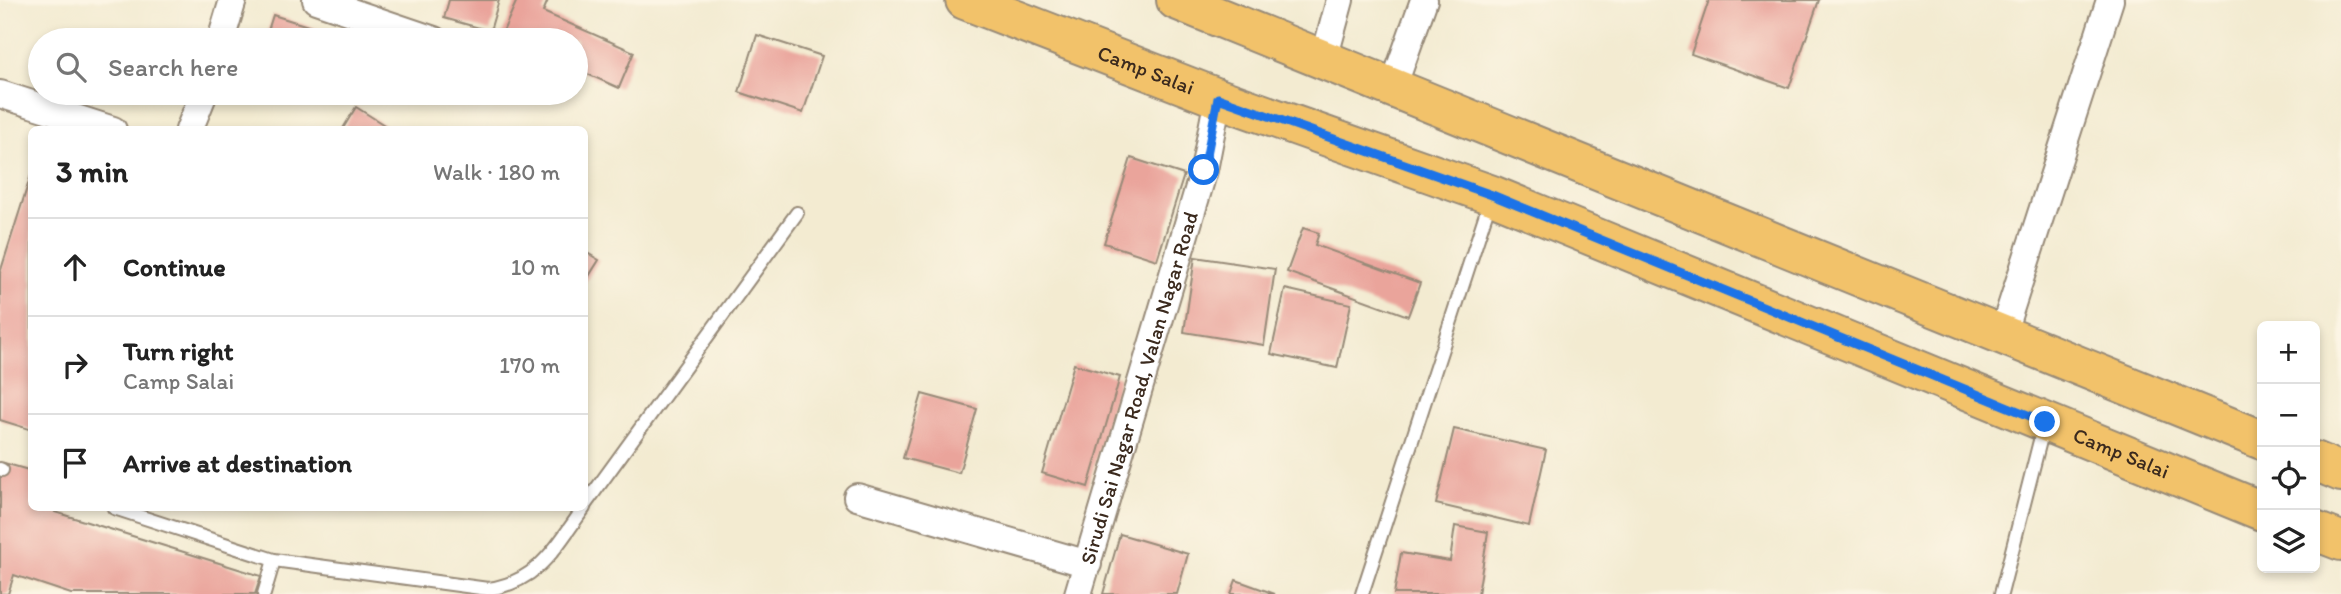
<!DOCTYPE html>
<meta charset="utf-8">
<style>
:root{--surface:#fff;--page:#f6f6f6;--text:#222;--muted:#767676;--line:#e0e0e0}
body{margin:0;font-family:Itim,sans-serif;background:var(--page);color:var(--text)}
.controls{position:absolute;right:21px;bottom:21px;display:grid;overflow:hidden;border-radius:10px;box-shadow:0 4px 10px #0003}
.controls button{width:63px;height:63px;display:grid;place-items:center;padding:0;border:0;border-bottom:2px solid var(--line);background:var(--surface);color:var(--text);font:35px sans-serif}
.stop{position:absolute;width:21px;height:21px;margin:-16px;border:5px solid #1a73e8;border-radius:50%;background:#fff}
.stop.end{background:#1a73e8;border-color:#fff;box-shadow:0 2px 7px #0008}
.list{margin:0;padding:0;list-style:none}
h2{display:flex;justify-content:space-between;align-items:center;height:91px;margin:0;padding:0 28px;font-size:30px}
h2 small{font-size:23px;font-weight:400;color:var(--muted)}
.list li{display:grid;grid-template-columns:46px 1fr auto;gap:21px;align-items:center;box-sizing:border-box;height:98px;padding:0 28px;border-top:2px solid var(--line)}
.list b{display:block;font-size:26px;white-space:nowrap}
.list p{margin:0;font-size:23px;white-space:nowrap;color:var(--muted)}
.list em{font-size:23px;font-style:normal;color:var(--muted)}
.icon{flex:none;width:38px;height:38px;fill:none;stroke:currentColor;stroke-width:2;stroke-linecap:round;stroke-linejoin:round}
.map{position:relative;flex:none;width:2341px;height:594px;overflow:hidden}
.search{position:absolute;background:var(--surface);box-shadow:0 4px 10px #0003;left:28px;top:28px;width:560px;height:77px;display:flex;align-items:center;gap:18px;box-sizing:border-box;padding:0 24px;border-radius:38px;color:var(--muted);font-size:26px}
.panel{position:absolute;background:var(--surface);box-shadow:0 4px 10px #0003;left:28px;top:126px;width:560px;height:385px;border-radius:10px}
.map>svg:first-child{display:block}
.building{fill:#eaa49b}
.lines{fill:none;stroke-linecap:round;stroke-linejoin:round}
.lane-casing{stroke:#978a78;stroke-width:16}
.street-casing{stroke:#978a78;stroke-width:30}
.primary-casing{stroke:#978a78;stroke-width:42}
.lane{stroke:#fff;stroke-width:12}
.street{stroke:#fff;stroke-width:26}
.primary{stroke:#f2c26a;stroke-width:38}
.route{stroke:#1a73e8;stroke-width:9}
.labels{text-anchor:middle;stroke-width:5;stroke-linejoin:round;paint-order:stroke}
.street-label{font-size:21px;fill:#3b2a1e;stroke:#fcf5e5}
</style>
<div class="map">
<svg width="2341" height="594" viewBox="0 0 2341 594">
<rect width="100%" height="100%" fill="#fcf5e5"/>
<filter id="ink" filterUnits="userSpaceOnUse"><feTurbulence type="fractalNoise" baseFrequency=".0143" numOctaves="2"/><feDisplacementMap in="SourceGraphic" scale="14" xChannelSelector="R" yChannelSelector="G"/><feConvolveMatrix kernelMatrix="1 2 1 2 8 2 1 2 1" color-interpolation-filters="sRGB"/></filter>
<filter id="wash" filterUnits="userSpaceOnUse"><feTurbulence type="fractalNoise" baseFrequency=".00686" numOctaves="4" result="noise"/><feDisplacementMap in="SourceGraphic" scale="28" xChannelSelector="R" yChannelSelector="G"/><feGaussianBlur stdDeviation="1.57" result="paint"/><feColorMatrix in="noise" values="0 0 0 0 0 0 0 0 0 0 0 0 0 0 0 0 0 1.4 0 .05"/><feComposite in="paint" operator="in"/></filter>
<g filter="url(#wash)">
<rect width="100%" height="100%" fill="#f3ebd1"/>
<g id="blocks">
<g class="building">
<path d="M449,0H499L490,31L444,18Z"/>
<path d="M517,0H548L543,12L634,52L619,88L576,69V40H510L501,36Z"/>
<path d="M1709,0H1819L1789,88L1691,54Z"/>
<path d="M273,15L324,31L321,40H265Z"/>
<path d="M757,35L822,56L803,113L739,92Z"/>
<path d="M356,107L392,130H342Z"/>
<path d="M1131,158L1184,175L1157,260L1104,243Z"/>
<path d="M31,175H32V430L0,420V273Z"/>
<path d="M1303,228L1319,233L1315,245L1420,283L1408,316L1287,272Z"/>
<path d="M584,251L599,260L584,284Z"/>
<path d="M1195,257L1275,269L1264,345L1184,332Z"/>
<path d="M1285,289L1351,304L1337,368L1271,354Z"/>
<path d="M1074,364L1120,377L1088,487L1042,473Z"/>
<path d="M922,394L977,409L959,473L903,458Z"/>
<path d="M1454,429L1546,450L1529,526L1436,504Z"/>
<path d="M4,463L32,471V508H56L55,512L261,576L255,594H71L14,575L8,594H0V477Z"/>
<path d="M1455,526L1488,532L1478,594H1394L1401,553L1450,561Z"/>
<path d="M1120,534L1188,554L1177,594H1103Z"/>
<path d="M1236,580L1275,594H1231Z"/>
</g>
</g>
</g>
<g filter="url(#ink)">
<use href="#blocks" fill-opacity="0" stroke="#978a78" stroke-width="2"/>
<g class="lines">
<defs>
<g id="lane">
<path d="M0,469L2,470"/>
<path d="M584,506L797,213"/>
<path d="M114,508L274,560L488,589C539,582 556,546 584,508"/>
<path d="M264,594L274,560"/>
<path d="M1362,594L1491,198"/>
<path d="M2001,594L2044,425"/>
</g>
<g id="street">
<path d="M316,0L434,40"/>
<path d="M221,40L233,0"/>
<path d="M1324,59L1340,0"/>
<path d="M1393,87L1424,0"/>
<path d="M0,94L113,130"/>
<path d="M189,130L204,93"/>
<path d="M2002,335L2110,0"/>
<path d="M857,497L1088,564"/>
<path id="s1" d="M1078,594L1204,170L1218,98"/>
</g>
<g id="primary">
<path id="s2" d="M965,0L1218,98L1492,195L2262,511"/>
<path d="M1176,0L2262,440"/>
<path d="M2315,461L2341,472"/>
<path d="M2315,531L2341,541"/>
</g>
</defs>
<use href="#lane" class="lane-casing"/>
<use href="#street" class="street-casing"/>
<use href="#primary" class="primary-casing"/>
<use href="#lane" class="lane"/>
<use href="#street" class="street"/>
<use href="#primary" class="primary"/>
</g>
</g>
<g class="lines" filter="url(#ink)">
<path class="route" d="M1204,170L1218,98L1492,195L2045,422"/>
</g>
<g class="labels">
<g class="street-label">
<text dy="7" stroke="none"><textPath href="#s2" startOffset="194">Camp Salai</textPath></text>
<text dy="7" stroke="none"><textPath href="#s1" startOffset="215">Sirudi Sai Nagar Road, Valan Nagar Road</textPath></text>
<text dy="7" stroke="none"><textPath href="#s2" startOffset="1242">Camp Salai</textPath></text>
</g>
</g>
</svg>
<div class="controls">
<button>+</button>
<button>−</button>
<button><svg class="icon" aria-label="locate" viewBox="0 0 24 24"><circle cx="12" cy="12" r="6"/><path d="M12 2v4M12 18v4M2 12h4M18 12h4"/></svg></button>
<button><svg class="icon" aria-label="layers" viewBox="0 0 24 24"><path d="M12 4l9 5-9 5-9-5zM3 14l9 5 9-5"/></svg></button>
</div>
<div class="stop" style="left:1204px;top:170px"></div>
<div class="stop end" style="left:2045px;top:422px"></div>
<div class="search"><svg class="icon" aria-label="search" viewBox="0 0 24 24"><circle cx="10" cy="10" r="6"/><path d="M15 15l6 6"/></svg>Search here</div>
<section class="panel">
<h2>3 min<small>Walk · 180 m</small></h2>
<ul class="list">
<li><svg class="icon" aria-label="ahead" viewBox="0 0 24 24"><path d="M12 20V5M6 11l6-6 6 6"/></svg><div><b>Continue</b></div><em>10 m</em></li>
<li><svg class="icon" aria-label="right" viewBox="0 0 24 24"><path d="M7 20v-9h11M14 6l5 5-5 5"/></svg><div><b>Turn right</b><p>Camp Salai</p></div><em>170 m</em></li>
<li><svg class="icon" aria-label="arrive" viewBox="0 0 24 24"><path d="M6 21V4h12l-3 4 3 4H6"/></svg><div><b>Arrive at destination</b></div></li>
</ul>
</section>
</div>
